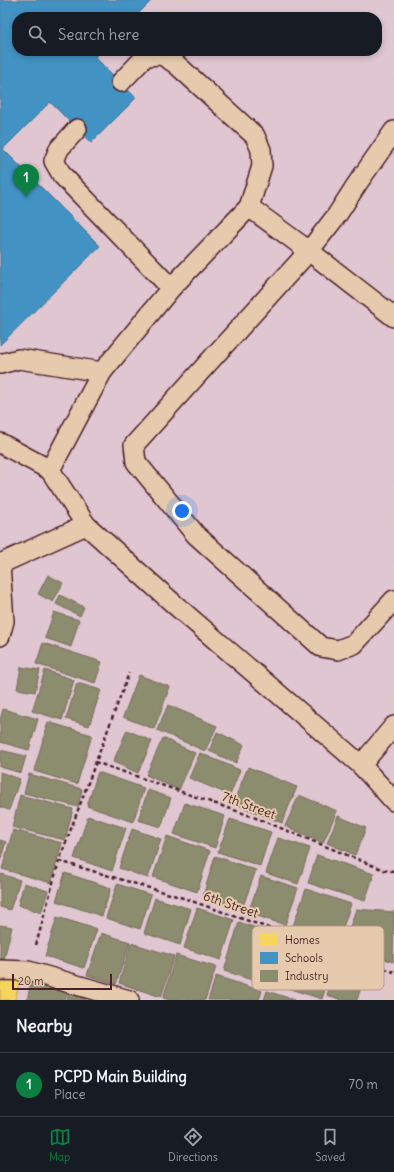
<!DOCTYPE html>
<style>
:root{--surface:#171b24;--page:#20242c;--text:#f1f3f6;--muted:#9ea1a6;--line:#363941;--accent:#0b8043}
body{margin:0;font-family:Delius,sans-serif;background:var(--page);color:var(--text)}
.scale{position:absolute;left:12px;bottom:10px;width:100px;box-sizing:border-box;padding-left:4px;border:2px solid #4a1f2b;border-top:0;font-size:11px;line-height:14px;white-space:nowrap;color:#4a1f2b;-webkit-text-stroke:3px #e6caad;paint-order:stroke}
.you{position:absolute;left:182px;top:511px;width:14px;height:14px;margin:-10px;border:3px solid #fff;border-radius:50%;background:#1a73e8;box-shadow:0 0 0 6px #1a73e833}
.badge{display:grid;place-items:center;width:26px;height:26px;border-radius:50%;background:var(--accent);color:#fff;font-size:13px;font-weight:700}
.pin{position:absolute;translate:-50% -33px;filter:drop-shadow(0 1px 2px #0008)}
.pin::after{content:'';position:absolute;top:21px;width:14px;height:12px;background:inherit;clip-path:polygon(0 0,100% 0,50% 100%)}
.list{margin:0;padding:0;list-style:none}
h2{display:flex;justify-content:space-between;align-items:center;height:52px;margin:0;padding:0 16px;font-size:17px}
h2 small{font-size:13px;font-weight:400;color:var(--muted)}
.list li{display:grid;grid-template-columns:26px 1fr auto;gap:12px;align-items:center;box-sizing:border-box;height:64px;padding:0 16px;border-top:1px solid var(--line)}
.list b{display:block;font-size:15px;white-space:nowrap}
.list p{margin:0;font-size:13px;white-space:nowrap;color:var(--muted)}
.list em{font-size:13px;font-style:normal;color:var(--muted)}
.icon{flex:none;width:22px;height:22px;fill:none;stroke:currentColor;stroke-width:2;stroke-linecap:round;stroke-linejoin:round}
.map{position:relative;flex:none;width:394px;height:1000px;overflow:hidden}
.search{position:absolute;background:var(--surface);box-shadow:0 2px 6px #0003;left:12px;right:12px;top:12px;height:44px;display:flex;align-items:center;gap:10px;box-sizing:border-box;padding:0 14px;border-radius:16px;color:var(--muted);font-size:15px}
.sheet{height:116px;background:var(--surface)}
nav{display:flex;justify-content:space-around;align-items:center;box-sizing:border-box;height:56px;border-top:1px solid var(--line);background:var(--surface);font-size:11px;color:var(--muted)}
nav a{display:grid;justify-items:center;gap:2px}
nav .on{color:var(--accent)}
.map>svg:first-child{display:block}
.built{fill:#dfc6d1;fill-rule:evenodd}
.homes{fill:#f6d55c;stroke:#c29e4d}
.schools{fill:#4393c3;stroke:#457095}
.industry{fill:#8c8c6e;stroke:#786b5a}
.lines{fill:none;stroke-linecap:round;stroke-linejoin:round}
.lane-casing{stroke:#4a1f2b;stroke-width:22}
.path{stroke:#4a1f2b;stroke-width:2.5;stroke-dasharray:4 3;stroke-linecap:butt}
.lane{stroke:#e6caad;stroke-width:19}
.labels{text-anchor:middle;stroke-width:4;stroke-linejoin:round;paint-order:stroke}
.street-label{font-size:13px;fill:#4a1f2b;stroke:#e6caad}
.key{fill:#e6caad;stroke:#b79786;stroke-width:1}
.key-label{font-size:11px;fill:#4a1f2b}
</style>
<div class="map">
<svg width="394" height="1000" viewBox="0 0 394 1000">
<rect width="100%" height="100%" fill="#e2c8c2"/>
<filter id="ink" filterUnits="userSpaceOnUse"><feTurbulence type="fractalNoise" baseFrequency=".025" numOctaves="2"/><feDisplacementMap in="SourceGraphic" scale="8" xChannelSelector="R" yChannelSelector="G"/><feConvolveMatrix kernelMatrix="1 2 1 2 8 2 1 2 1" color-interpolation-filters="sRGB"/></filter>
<g filter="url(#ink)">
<path class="built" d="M0,0H394V970L383,1000H0ZM17,17H377V51H17Z"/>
<path class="homes" d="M20,979L15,1000H0V982Z"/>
<path class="schools" d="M0,0H152L135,17H17V51H101L95,57L136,98L91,143L50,102L3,149L100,246L0,345Z"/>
<g class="industry">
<path d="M48,575L63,583L53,602L38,594Z"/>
<path d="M60,595L84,607L80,616L56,604Z"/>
<path d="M54,612L79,620L71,647L45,638Z"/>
<path d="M43,643L102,662L95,683L36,664Z"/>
<path d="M21,667L40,670L35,692L17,689Z"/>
<path d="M45,670L74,680L62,720L32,711Z"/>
<path d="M139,675L170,687L154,729L123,717Z"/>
<path d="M77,683L101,690L89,726L66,719Z"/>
<path d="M168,705L217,726L205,751L157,730Z"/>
<path d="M3,709L38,719L29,750L0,742V720Z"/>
<path d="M48,722L92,735L77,784L34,771Z"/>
<path d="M127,730L152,741L138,773L113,762Z"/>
<path d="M217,732L244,745L236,763L209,751Z"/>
<path d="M163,738L195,753L179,790L146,775Z"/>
<path d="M0,750L26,756L21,773L0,767Z"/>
<path d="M200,753L240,770L230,795L189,778Z"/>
<path d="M248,767L297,787L282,823L233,803Z"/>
<path d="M0,772L20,779L9,810L0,807Z"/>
<path d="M98,772L144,788L133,822L87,806Z"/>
<path d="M29,774L82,789L78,807L24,793Z"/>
<path d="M148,790L171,798L161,827L138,820Z"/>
<path d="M20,795L73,809L65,840L12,827Z"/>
<path d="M299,795L337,811L323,843L285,826Z"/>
<path d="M185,803L225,816L215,848L174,834Z"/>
<path d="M88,816L126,828L112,871L74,858Z"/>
<path d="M338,816L366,828L355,855L327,843Z"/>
<path d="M230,819L271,832L260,866L218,852Z"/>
<path d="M132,829L161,839L148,878L119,868Z"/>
<path d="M13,830L62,843L51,883L2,869Z"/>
<path d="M167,836L210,851L197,892L153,877Z"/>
<path d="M278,838L310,848L298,884L266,873Z"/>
<path d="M0,840L6,842L0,861Z"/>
<path d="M317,855L374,874L365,901L308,883Z"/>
<path d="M215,856L256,870L242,909L203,896Z"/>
<path d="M65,873L111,888L102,916L56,901Z"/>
<path d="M1,874L20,880L10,910L0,907V878Z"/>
<path d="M261,876L298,888L285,925L248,913Z"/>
<path d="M24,883L48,891L41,913L18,905Z"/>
<path d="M117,884L151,895L140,929L106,918Z"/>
<path d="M306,889L351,904L338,942L293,926Z"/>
<path d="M155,898L191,909L180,945L144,933Z"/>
<path d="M197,908L234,920L221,960L184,948Z"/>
<path d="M356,909L394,912L393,962L344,944Z"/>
<path d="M57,917L97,929L84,968L45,956Z"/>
<path d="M239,922L280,936L264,984L224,971Z"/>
<path d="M0,925L12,927L4,959L0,958Z"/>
<path d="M101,933L130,942L116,984L87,975Z"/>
<path d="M284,942L335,959L322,999L271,983Z"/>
<path d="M131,943L174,956L161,997L119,983Z"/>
<path d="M176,955L216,967L205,1000H170L163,998Z"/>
<path d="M338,960L367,969L357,1000H342L327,995Z"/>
<path d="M216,976L262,991L259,1000H208Z"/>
<path d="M31,982L68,991L65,1000H27Z"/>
<path d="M267,991L295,1000H264Z"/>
<path d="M69,993L86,997L85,1000H67Z"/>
</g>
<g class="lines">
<defs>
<g id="lane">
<path d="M121,82L146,56L162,55L176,64L255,136L261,150L262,166L249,207L171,288L102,372L50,470L86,525L174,604L361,765"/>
<path d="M77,129L59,149L54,161L62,175L171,288"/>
<path d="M394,131L357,184L337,215L309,251L134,445L136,462L196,535L321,647L338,650L354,644L394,600"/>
<path d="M249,207L309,251L394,317"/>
<path d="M0,364L19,359L102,372"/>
<path d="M0,443L50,470"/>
<path d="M0,564L86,525"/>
<path d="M0,564L4,621L0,636"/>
<path d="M394,726L361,765L394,801"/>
<path d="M0,970L28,971L129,1000"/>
</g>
</defs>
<use href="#lane" class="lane-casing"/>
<g class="path">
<path d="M95,762L251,816L384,870L394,871"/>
<path d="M59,861L183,898L394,972"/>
<path d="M36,945L59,861L129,673"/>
</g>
<use href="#lane" class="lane"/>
</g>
</g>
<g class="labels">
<g class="street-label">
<text transform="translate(249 805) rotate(20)" y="5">7th Street</text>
<text transform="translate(231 904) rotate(19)" y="5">6th Street</text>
</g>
</g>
<rect x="252" y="926" width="132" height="64" rx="6" class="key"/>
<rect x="260" y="934" width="18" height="12" fill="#f6d55c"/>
<rect x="260" y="952" width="18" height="12" fill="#4393c3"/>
<rect x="260" y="970" width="18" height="12" fill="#8c8c6e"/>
<g class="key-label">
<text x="285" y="944">Homes</text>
<text x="285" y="962">Schools</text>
<text x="285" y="980">Industry</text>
</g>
</svg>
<div class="scale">20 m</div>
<div class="you"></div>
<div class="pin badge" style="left:26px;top:197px">1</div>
<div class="search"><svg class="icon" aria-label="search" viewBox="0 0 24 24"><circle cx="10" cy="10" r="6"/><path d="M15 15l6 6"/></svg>Search here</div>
</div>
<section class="sheet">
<h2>Nearby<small></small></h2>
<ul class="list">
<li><span class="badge">1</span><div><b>PCPD Main Building</b><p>Place</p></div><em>70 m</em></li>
</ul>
</section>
<nav>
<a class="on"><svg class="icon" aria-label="map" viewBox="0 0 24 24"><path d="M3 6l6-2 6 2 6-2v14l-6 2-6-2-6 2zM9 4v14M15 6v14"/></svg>Map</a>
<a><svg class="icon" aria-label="directions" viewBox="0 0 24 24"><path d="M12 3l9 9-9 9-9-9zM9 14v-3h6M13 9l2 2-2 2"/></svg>Directions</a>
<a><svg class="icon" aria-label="saved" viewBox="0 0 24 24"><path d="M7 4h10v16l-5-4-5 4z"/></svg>Saved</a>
</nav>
